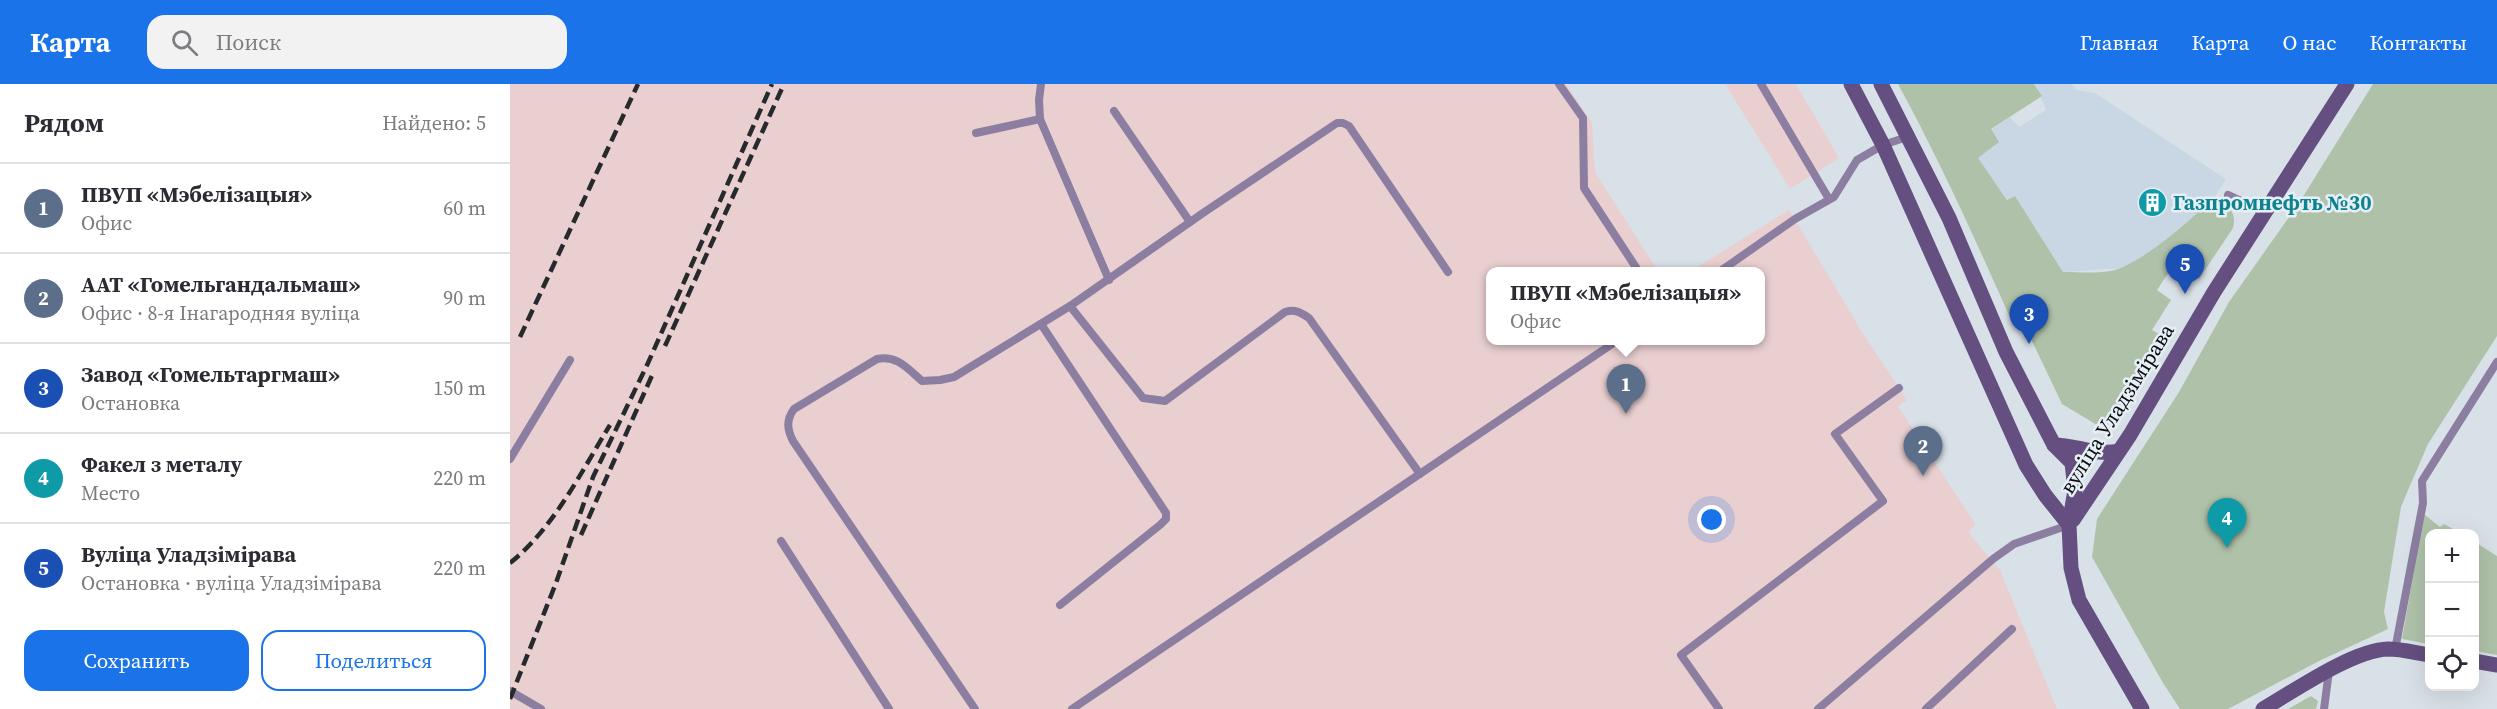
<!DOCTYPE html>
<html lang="ru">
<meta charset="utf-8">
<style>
:root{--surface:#fff;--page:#f2f2f3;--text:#2b2b33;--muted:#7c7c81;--line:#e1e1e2;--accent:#1a73e8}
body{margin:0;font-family:"Source Serif 4",serif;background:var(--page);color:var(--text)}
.controls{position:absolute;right:18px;bottom:18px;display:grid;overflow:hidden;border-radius:12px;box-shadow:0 6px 24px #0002}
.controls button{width:54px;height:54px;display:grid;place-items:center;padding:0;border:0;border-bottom:2px solid var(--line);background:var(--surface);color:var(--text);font:30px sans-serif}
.you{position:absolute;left:1202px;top:436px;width:21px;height:21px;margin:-15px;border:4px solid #fff;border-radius:50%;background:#1a73e8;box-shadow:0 0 0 9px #1a73e833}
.badge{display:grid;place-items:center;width:39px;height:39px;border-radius:50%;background:var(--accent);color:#fff;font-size:20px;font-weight:700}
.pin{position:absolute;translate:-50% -50px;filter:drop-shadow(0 2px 3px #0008)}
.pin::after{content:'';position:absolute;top:32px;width:21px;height:18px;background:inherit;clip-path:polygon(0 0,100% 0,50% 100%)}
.popup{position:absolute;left:976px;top:183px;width:279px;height:78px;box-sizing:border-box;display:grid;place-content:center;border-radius:12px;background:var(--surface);filter:drop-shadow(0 2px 4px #0005);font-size:20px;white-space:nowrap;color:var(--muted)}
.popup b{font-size:22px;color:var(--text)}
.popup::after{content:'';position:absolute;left:50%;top:100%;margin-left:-12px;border:12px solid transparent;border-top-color:var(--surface)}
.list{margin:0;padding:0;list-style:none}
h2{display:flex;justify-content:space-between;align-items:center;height:78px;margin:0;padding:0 24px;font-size:26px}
h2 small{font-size:20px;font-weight:400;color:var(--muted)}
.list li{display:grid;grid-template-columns:39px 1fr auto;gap:18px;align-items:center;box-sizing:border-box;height:90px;padding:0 24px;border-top:2px solid var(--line)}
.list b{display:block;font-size:22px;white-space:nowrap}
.list p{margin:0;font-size:20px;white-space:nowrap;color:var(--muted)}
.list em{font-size:20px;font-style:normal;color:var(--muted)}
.actions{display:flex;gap:12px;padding:18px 24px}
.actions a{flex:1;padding:14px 0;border:2px solid var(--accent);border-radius:18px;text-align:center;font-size:21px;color:var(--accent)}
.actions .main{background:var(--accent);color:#fff}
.icon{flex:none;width:33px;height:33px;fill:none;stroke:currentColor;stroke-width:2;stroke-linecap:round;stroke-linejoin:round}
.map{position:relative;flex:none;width:1987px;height:625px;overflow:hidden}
header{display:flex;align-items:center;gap:36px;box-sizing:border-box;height:84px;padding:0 30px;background:var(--accent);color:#fff}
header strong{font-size:28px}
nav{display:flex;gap:33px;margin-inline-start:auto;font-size:21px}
.search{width:420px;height:54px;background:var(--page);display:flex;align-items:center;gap:15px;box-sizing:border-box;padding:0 21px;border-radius:18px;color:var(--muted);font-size:22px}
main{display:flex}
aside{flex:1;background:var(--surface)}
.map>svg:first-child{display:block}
.built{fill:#c9d7e4}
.industrial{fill:#e9cfd0}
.green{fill:#afc2a9}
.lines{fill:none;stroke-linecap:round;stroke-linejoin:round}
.service{stroke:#8c7ea1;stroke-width:8}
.secondary{stroke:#644f80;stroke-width:15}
.rail{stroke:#262a2d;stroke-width:4.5;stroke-dasharray:12 6;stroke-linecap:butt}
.labels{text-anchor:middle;stroke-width:5;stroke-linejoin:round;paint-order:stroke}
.culture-label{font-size:21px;font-weight:bold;fill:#0d838f;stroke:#e6eef6;text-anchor:start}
.street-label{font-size:21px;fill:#090c0e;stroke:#e6eef6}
</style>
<header>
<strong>Карта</strong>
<div class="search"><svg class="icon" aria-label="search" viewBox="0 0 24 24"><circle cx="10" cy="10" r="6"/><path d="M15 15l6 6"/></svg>Поиск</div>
<nav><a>Главная</a><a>Карта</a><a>О нас</a><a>Контакты</a></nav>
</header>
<main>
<aside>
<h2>Рядом<small>Найдено: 5</small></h2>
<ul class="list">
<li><span class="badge" style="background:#5c6f8a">1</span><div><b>ПВУП «Мэбелізацыя»</b><p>Офис</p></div><em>60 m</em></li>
<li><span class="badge" style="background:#5c6f8a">2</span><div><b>ААТ «Гомельгандальмаш»</b><p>Офис · 8-я Інагародняя вуліца</p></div><em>90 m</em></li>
<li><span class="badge" style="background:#1a4fb4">3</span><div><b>Завод «Гомельтаргмаш»</b><p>Остановка</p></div><em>150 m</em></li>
<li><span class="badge" style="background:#0f9aa8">4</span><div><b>Факел з металу</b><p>Место</p></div><em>220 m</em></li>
<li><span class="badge" style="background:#1a4fb4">5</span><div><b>Вуліца Уладзімірава</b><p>Остановка · вуліца Уладзімірава</p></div><em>220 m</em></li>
</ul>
<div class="actions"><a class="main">Сохранить</a><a>Поделиться</a></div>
</aside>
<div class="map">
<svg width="1987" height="625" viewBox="0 0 1987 625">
<rect width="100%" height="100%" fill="#d9e1e8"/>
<path class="built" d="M1525,0H1562L1566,6L1585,9L1716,95L1699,123L1631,183L1553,188L1505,112L1498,116L1467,74L1489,58L1481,46L1500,33L1509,43L1536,26Z"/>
<g class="industrial">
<path d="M0,0H1056L1082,39L1085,88L1148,187L981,188V256H1251V188L1181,187L1279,126L1354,251L1397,316L1388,322L1466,441L1458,448L1490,486L1547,625H0Z"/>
<path d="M1215,0H1286L1329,74L1280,105Z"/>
</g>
<g class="green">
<path d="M1388,0H1524L1532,12L1481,45L1489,58L1468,74L1497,116L1505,112L1553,188C1569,188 1589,190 1605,186C1632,178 1675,141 1696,121C1714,113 1728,126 1723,144L1689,195L1665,179L1647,206L1661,216L1642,246L1654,253L1602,336L1592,344L1552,320L1511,234L1502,238C1466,157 1430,77 1388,0Z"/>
<path d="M1863,0H1987V252L1918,360L1896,411L1891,423L1874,528L1878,545L1809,577L1718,625H1670L1653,599L1582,473L1587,435L1669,308L1719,218L1789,119Z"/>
<path d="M1914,430L1930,443L1934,440L1950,449L1920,450L1919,560L1892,555Z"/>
<path d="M1965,458L1987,472V571L1965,567Z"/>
<path d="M1801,612L1808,617L1806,625H1778Z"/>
</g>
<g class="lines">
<g class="service">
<path d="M531,0L529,16L530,35L599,196"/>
<path d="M1049,0L1073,34L1074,104L1129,188"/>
<path d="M1251,0L1319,115"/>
<path d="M604,27L680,138"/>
<path d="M466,49L530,35"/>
<path d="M1718,111L1746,124L1754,131"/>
<path d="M1209,188L1285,135L1324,113L1347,76L1373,61L1397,53"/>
<path d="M560,222L693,129L827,39H833L839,42L938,188"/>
<path d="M531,240L656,429V435L650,441L550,521"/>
<path d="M0,375L60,276"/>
<path d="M271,457L379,625"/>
<path d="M1885,566L1913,419L1912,397L1987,278"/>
<path d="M0,607L31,625"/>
<path d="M465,625L283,357C277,345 276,336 284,325L367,275C387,271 397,284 412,297L430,296L444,293L560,222L633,314L655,317L775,228C785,225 790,228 799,234L910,390"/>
<path d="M562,625L1108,256"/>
<path d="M1209,625L1171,571L1373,417L1325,350L1389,304"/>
<path d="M1308,625L1483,475L1504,460L1559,441"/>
<path d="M1416,625L1502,545"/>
<path d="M1814,625L1819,587"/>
</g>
<g class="secondary">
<path d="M1341,0L1373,61L1516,381L1535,411L1559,441"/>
<path d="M1371,0L1439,134L1496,268L1544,361L1562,379L1565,406L1559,441L1561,484L1569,516L1632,625"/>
<path d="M1544,361C1567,361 1585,372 1609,367"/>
<path d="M1563,436L1620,351L1704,208L1837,0"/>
<path d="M1964,577L1987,581"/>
<path d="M1753,625C1784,607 1843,566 1878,565C1892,565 1906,569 1920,571"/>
</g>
<g class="rail">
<path d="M10,253L128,0"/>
<path d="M155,262L274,0"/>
<path d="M71,451L144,287"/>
<path d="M0,479C44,444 71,388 100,341"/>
<path d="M0,615L46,499L83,393L138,279L262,0"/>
</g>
</g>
<defs>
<symbol id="building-disc" viewBox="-11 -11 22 22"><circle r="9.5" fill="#0f9aa8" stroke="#e6eef6"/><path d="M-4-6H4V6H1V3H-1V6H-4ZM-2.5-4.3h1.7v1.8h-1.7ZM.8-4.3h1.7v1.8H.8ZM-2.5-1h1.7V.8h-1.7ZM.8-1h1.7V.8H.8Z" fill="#fff"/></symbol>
</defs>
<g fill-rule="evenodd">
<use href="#building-disc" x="1626" y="102" width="33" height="33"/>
</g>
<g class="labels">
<g class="culture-label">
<text x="1663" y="126">Газпромнефть №30</text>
</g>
<g class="street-label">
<text transform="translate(1607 325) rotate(-58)" y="7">вуліца Уладзімірава</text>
</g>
</g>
</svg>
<div class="controls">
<button>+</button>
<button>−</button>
<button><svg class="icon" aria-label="locate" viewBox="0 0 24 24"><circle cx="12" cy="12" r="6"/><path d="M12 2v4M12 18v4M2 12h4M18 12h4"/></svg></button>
</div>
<div class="you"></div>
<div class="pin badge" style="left:1116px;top:330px;background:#5c6f8a">1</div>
<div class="popup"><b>ПВУП «Мэбелізацыя»</b>Офис</div>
<div class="pin badge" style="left:1413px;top:392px;background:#5c6f8a">2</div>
<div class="pin badge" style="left:1519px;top:260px;background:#1a4fb4">3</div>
<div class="pin badge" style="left:1717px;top:464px;background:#0f9aa8">4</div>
<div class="pin badge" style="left:1675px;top:210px;background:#1a4fb4">5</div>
</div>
</main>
